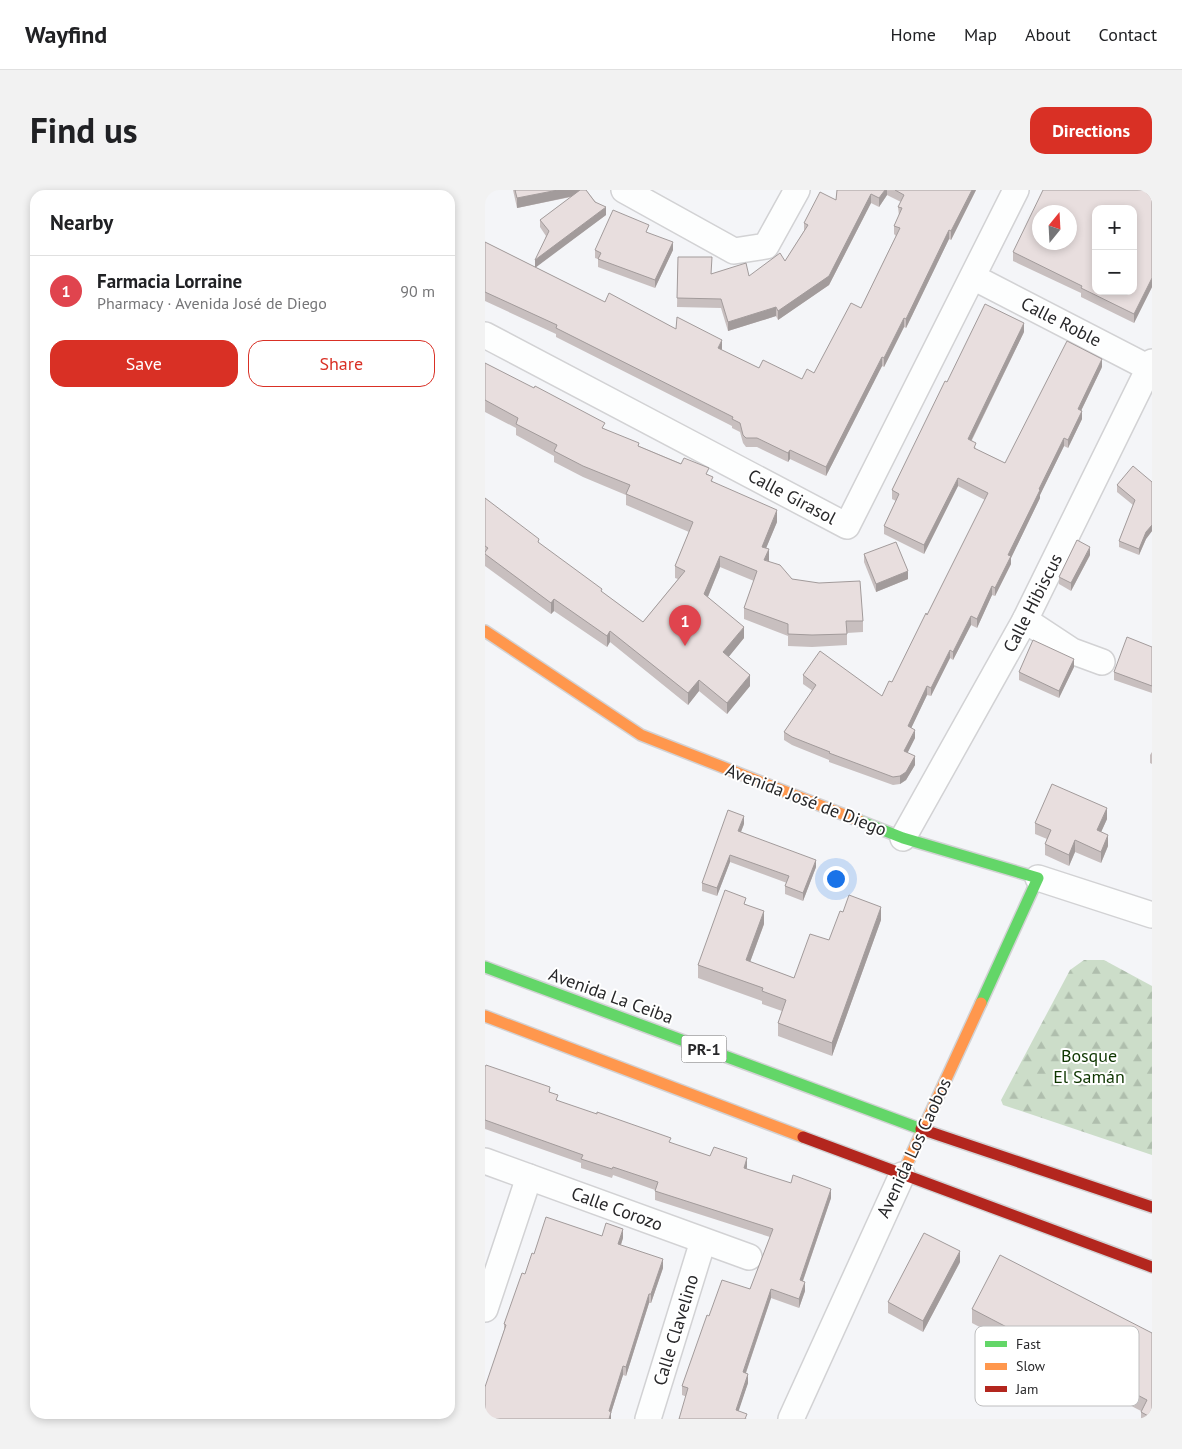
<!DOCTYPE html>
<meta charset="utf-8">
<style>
:root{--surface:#fff;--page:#f2f2f2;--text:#202124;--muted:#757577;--line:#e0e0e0;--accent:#d93025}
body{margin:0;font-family:"PT Sans",sans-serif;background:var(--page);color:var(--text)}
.controls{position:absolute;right:15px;top:15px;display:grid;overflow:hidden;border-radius:10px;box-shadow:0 2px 8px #0003}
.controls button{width:45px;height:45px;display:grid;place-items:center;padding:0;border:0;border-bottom:1px solid var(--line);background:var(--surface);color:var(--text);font:25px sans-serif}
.compass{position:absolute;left:547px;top:15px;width:45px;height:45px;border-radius:50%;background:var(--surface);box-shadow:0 2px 8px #0003;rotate:18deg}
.you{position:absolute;left:350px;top:688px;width:18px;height:18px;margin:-12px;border:4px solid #fff;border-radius:50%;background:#1a73e8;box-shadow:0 0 0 8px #1a73e833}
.badge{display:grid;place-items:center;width:32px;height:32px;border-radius:50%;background:var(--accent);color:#fff;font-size:16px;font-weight:700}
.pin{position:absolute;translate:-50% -41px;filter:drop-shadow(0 1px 2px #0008)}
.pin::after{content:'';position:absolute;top:26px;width:18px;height:15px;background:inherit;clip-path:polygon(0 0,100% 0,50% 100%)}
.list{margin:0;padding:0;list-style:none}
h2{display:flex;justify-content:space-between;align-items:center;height:65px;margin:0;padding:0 20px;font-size:21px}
h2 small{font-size:16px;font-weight:400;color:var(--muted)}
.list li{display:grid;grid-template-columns:32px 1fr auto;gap:15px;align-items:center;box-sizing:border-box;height:70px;padding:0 20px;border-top:1px solid var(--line)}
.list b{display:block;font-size:19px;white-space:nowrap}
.list p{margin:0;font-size:16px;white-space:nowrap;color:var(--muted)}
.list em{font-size:16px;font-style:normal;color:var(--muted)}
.actions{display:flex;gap:10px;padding:15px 20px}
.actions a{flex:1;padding:11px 0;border:1px solid var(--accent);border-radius:15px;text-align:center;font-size:18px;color:var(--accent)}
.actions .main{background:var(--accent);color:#fff}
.map{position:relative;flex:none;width:667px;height:1229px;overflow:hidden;border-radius:15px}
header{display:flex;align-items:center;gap:30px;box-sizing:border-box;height:70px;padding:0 25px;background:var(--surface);border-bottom:1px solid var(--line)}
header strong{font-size:24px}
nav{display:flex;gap:28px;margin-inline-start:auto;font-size:18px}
.intro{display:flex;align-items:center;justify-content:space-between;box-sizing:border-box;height:120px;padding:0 30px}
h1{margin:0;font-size:35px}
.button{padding:12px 22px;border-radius:15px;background:var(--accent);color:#fff;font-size:18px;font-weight:700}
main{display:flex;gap:30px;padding:0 30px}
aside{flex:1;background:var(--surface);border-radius:15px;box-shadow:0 2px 8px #0003}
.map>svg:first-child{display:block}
.forest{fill:url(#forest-firs)}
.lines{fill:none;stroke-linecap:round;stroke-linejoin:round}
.street-casing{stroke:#d2d2d4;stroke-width:28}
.fast-casing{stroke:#d2d2d4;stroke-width:14}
.slow-casing{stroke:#d2d2d4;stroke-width:14}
.jam-casing{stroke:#d2d2d4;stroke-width:14}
.street{stroke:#fdfefe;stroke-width:25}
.fast{stroke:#63d668;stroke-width:11}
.slow{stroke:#ff974d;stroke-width:11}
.jam{stroke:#b3261e;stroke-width:11}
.wall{fill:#c8bfbf}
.shaded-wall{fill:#a29b9b}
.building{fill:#e8dede;stroke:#a29b9b;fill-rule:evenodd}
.labels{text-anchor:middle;stroke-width:4;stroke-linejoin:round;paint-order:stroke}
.shield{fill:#fff;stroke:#68686a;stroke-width:1}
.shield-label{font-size:16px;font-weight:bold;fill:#28282a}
.street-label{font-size:18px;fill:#28282a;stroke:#fff}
.park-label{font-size:18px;fill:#0e3600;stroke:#fff}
.key{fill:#fff;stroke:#bebebf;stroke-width:1}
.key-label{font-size:14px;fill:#28282a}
</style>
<header>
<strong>Wayfind</strong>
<nav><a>Home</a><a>Map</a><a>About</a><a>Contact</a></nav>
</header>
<div class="intro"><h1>Find us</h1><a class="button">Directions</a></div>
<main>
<aside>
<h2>Nearby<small></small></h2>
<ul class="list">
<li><span class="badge" style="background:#e0444e">1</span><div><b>Farmacia Lorraine</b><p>Pharmacy · Avenida José de Diego</p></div><em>90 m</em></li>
</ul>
<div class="actions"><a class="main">Save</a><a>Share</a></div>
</aside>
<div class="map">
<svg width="667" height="1229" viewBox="0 0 667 1229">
<defs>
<pattern id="forest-firs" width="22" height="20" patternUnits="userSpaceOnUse" patternTransform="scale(1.25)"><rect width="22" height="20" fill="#ccddc9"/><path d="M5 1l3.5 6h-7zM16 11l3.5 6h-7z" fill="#afbead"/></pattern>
</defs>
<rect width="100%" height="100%" fill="#f4f5f8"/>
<path class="forest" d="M599,770H619L667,796V965L518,915L516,910L585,780Z"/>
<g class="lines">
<defs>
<g id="street">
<path d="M139,0L249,61L281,56L312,0"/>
<path d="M488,87L664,178"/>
<path d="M0,145L362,336L531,0"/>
<path d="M540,430L587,461L617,472"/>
<path d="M418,648L540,430L667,172"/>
<path d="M553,688L667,725"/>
<path d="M0,971L264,1067"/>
<path d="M0,1119L44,987"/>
<path d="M163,1229L218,1051"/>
<path d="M306,1229L417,985"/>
</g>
<g id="fast">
<path d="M375,631L418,648L553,688L496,813"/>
<path d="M0,777L436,939"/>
</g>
<g id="slow">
<path d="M0,441L156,545L375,631"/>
<path d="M0,826L318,947"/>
<path d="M417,985L496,813"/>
</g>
<g id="jam">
<path d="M436,939L667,1017"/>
<path d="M318,947L667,1077"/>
</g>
</defs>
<use href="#street" class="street-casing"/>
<use href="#fast" class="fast-casing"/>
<use href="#slow" class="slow-casing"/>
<use href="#jam" class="jam-casing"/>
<use href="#street" class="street"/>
<use href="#fast" class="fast"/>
<use href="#slow" class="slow"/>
<use href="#jam" class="jam"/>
</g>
<g class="wall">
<path d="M28,0H101L121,25L50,77L120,112L191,139L237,159L236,160L274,178L317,189L329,183L376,118L411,46L409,44V36L414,26L413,17L416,12L402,5L394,17L386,13L344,95L293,130L291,126L243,141L236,118L192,117L193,67L226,84L264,86L300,71L319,41V33L351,10L352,0H491L466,50L464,49L421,138L419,137L399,177L397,176L341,286L305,269L303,272L272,257H261L258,253L255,242L247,238V236L71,147V144L0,111V52L50,77L61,46L55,37V30L86,7L32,18Z"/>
<path d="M667,0V97L649,133L596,107V103L528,71V62Z"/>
<path d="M164,43L188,60L170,98L113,77V69L110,68V60Z"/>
<path d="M539,142L487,250L491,259L520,273L617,177L596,221L597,229L583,258L579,256L555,305V308L526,368V374L510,406L507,405L492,438L486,435L468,470L465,468L446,506L442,505L426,538L430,548L422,563L430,575L421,590L415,594L408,595L344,572V570L307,555L299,550V542L328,501L318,494V485L397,506L407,492L442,425L500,310L473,296L439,364L399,344V336L411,311L407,309V300L462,192Z"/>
<path d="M0,173L120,239L154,256L224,285L228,292L292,332L281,358L284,371L307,389L378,431V442L362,443V455L327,457L303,456V446L259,429V418L269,391L235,377L223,407L259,448L243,467L265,496L242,524L214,501L203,515L125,452L122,457L69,421L66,424L0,376V308L54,353L117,402L158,432L193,389L190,388V376L204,342L141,315V305L98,287L69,272V266L31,245V238L0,222Z"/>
<path d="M667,292V341L661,349L654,365L634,357V351L648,315L632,302V295Z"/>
<path d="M379,364L423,389L391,402L379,372Z"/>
<path d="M605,365L586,401L574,394V387Z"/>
<path d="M667,457V503L629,490V482Z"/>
<path d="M589,477L574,508L534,490V482Z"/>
<path d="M667,562V574L665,573V565Z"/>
<path d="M622,629L616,642L623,656L616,673L590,662L584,676L560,665V654L562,649L550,644V633Z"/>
<path d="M259,634L256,642L331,677L318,711L300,704V696L302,693L245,672L232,706L217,701V693Z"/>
<path d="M261,714L279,734L265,772L309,788L344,750L396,730L347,866L293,846V833L297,821L277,814V811L213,788V775Z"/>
<path d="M0,877L65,902L73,911L186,953L225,966L262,977V979L346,1008L318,1091L320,1101L314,1118L286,1108L261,1183L263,1193L253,1221L262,1229L197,1205V1196L224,1126L265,1099L285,1047L170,1010V1000L128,985L127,988L96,978V973L0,939Z"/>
<path d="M117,1046L138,1048L136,1055L178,1078L166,1113H164L141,1186L138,1185L126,1223V1229L8,1174L19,1140V1134L49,1064Z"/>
<path d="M475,1072L438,1142L403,1123V1112Z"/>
<path d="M487,1119L667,1143V1229H656V1221L487,1133Z"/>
</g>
<g class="shaded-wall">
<path d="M73,0H98V4L32,18V8Z"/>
<path d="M400,0H402V5L394,17V8Z"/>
<path d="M487,0H491L466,50V41Z"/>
<path d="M386,4V13L344,95L293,130V121Z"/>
<path d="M121,17V25L50,78V70Z"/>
<path d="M464,40V49L421,138V129Z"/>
<path d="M188,52V60L170,98V90Z"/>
<path d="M667,88V97L649,133V124Z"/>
<path d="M291,117V126L243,141V132Z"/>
<path d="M419,128V137L399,177V168Z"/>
<path d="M539,133V142L483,257V249Z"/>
<path d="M237,150V159L233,167V158Z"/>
<path d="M397,167V176L341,286V277Z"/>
<path d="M617,169V177L593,227V219Z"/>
<path d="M597,221V229L583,258V250Z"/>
<path d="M579,248V256L555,305V308L526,368V374L510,406V398L523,365L554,299Z"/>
<path d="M305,260V269L303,272V263Z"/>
<path d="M473,288V296L439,364V355Z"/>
<path d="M292,320V332L277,368V357Z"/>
<path d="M667,335V341L661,349L654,365V359L661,342Z"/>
<path d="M605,357V365L586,401V393Z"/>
<path d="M284,359V371L279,370Z"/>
<path d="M235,366V377L219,416V404Z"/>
<path d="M423,381V389L391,402V394Z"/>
<path d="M507,396V405L492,438V429Z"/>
<path d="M69,409V421L66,424V413Z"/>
<path d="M486,426V435L468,470V462Z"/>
<path d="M259,437V448L238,474V462Z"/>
<path d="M125,441V452L122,457V446Z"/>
<path d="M465,460V468L446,506V498Z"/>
<path d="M589,469V477L574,508V501Z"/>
<path d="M265,485V496L242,524V513Z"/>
<path d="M214,490V501L203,515V503Z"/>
<path d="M442,496V505L423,545V536Z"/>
<path d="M430,540V548L419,570V561Z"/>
<path d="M430,566V575L421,590L415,594V586Z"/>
<path d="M622,618V629L612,651V640Z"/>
<path d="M259,626V634L253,649V641Z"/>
<path d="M623,645V656L616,673V662Z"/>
<path d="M590,650V662L584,676V665Z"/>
<path d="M245,665V672L232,706V698Z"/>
<path d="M331,670V677L318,711V703Z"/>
<path d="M396,717V730L347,866V853Z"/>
<path d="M279,721V734L261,783V770Z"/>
<path d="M262,968V977L259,987V978Z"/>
<path d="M346,999V1008L315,1099V1090Z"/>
<path d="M138,1039V1048L133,1063V1054Z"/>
<path d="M475,1061V1072L438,1142V1131Z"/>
<path d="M178,1069V1078L166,1113V1104Z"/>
<path d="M320,1092V1101L314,1118V1109Z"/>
<path d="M286,1099V1108L258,1191V1182Z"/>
<path d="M164,1104V1113L141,1186V1177Z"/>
<path d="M138,1176V1185L126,1223V1229H124V1221Z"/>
<path d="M263,1184V1193L251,1229V1220Z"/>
</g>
<g class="building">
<path d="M30,0H73L32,8Z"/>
<path d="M95,0H101L110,12L121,17L50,70L64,41L55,30Z"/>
<path d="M352,0H400L394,8L386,4L344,86L293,121L291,117L243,132L236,109L192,108L193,67H227L226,84L261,73L264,86L295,63L300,71L323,35L319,33L335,2L351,10Z"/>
<path d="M410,0H487L466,41L464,40L421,129L419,128L399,168L397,167L341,277L305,260L303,263L272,248H261L258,245L255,233L247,229L248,227L71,138L72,135L0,102V52L120,112L124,103L191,139L192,127L237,150L233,158L274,178L278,170L317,189L322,179L329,183L366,113L376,118L415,38L409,36L417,18L413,17L419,5Z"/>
<path d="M558,0H667V88L649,124L596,98L597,96L528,62ZM611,19H648V101H611ZM554,22H584V52H554Z"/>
<path d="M128,20L164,35L161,42L188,52L170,90L113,69L116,63L110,60Z"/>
<path d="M500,114L539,133L483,249L491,253L489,258L520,273L582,151L617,169L593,219L597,221L583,250L579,248L554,299L555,300L523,365L526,366L510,398L507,396L492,429L486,426L468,462L465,460L446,498L442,496L423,536L430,540L419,561L430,566L421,582L415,586L408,587L344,563L345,562L307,547L299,542L331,495L318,485L335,461L397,506L404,491L407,492L441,423L442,425L503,303L473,288L439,355L399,336L414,304L407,300L460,191L462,192Z"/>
<path d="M0,173L49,198L50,196L120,233L117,238L154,253L153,256L196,274L199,268L224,278L221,284L228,287L226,291L292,320L277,357L284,359L279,370L295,375L307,389L334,393L375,391L378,431H361L362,444L327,445L303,444V434L259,418L272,381L235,366L219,404L259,437L238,462L265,485L242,513L214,490L203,503L125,441L122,446L69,409L66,413L0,364V362L3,358L0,356V308L54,349L53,352L117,399L116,401L158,432L200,381L190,376L208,332L141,304L145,295L98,276L69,261L72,255L31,234L33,228L0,210Z"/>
<path d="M648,276L667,292V335L661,342L654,359L634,351L650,310L632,295Z"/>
<path d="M592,350L605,357L586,393L574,387Z"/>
<path d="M411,352L423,381L391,394L379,364Z"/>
<path d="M642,447L667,457V496L629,482Z"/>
<path d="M548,450L589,469L574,501L534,482Z"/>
<path d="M567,594L622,618L612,640L623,645L616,662L590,650L584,665L560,654L566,640L550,633Z"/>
<path d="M243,620L259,626L253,641L331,670L318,703L300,696L304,686L245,665L232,698L217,693Z"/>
<path d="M240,700L261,708L259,714L279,721L261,770L309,788L325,744L344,750L355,721L358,722L364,705L396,717L347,853L293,833L301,810L277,801L278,798L213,775Z"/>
<path d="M1,875L65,897L64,902L73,905L71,910L112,924V922L186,948L184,952L225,966L229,957L262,968L259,978L306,993L308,985L346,999L315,1090L320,1092L314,1109L286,1099L258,1182L263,1184L251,1220L262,1224L260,1229H194L203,1198L197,1196L222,1125L224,1126L237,1090L265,1099L288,1039L170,1001L173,992L128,977L127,979L96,969L98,965L0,930V877Z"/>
<path d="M61,1027L117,1046L121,1033L138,1039L133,1054L178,1069L166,1104H164L141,1177L138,1176L124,1221L126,1222L124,1229H0V1197L21,1135L19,1134L37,1083L40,1084L47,1063L49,1064Z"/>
<path d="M439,1043L475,1061L438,1131L403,1112Z"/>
<path d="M515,1065L667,1143V1228L656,1222L662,1210L487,1119Z"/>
</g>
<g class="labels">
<rect class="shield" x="196.5" y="845.5" width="45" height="27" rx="4"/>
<g class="shield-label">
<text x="219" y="865">PR-1</text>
</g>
<g class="street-label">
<text transform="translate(576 132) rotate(27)" y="6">Calle Roble</text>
<text transform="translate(307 307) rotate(28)" y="6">Calle Girasol</text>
<text transform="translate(548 413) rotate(-63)" y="6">Calle Hibiscus</text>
<text transform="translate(321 610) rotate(21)" y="6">Avenida José de Diego</text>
<text transform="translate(126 806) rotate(20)" y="6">Avenida La Ceiba</text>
<text transform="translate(429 958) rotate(-65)" y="6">Avenida Los Caobos</text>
<text transform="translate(132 1019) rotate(20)" y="6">Calle Corozo</text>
<text transform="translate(191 1140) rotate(-73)" y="6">Calle Clavelino</text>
</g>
<g class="park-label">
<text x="604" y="872">Bosque<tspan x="604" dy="21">El Samán</tspan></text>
</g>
</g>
<rect x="490" y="1136" width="164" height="80" rx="8" class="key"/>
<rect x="500" y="1151" width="22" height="6" fill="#63d668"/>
<rect x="500" y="1173" width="22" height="7" fill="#ff974d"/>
<rect x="500" y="1196" width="22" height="6" fill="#b3261e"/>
<g class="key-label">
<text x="531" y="1159">Fast</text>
<text x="531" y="1181">Slow</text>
<text x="531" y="1204">Jam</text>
</g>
</svg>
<div class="controls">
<button>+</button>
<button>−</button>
</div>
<svg class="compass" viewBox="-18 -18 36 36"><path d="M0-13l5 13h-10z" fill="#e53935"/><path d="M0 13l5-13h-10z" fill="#757577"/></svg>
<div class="you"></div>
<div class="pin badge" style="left:200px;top:456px;background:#e0444e">1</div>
</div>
</main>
